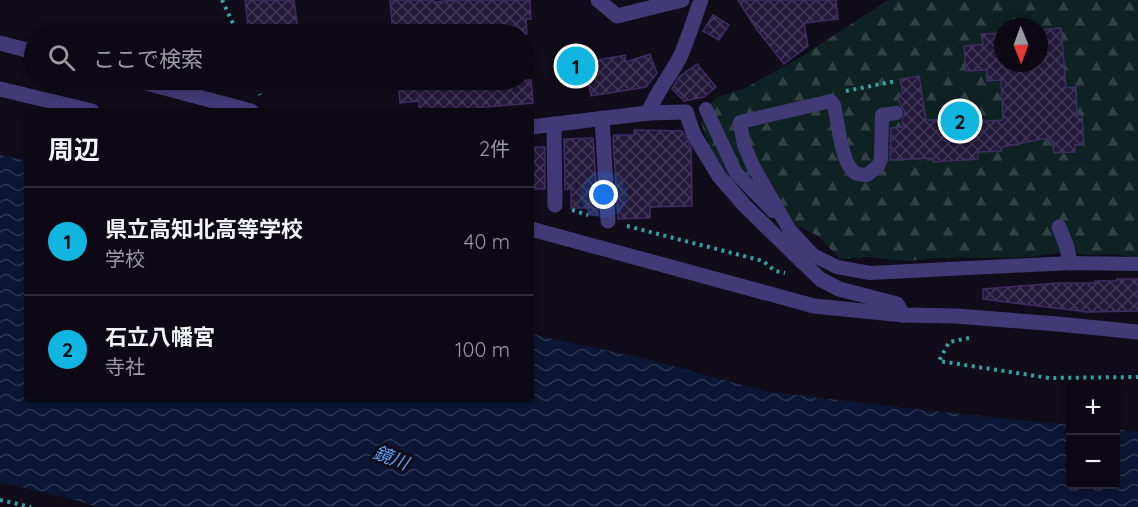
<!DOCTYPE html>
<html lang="ja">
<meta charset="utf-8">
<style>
:root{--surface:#0c0914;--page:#15121d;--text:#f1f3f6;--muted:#9a9aa0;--line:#2c2a34;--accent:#10b6df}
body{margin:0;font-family:Quicksand,"Noto Sans JP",sans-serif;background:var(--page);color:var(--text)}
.controls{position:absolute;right:18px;bottom:18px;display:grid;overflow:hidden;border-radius:6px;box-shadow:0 3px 9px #0003}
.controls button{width:54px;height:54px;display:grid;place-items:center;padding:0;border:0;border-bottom:2px solid var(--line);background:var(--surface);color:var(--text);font:30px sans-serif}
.compass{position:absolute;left:994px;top:18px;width:54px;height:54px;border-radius:50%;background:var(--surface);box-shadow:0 3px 9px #0003;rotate:179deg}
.you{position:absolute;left:604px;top:195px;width:21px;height:21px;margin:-15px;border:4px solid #fff;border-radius:50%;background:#1a73e8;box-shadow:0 0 0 9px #1a73e833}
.badge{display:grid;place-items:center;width:39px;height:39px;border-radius:50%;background:var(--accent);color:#111;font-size:20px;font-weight:700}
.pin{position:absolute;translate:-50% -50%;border:3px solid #fff;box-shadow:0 2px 6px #0006}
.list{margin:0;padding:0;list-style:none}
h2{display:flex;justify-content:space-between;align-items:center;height:78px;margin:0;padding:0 24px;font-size:26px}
h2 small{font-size:20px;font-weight:400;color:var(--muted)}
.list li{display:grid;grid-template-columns:39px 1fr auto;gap:18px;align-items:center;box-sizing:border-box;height:108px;padding:0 24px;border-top:2px solid var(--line)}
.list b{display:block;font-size:22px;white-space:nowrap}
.list p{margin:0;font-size:20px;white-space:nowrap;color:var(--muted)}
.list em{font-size:20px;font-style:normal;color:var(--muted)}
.icon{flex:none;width:33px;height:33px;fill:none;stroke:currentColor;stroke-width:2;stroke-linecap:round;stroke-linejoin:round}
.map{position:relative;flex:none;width:1138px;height:507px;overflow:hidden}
.search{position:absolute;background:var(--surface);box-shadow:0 3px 9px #0003;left:24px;top:24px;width:510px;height:66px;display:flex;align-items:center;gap:15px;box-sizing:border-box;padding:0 21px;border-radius:33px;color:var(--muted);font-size:22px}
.panel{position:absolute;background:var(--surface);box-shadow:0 3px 9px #0003;left:24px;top:108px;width:510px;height:294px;border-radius:6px}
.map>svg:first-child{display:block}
.forest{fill:url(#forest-firs);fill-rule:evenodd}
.water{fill:url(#water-waves)}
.building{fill:url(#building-cross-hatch);stroke:#3d2d64;stroke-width:1.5}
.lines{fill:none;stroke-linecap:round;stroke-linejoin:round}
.path{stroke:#359fa3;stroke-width:4;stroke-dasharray:3 4.5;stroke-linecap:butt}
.lane{stroke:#423a76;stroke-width:14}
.street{stroke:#423a76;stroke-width:15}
.labels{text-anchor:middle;stroke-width:6;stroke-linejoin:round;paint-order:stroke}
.water-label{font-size:18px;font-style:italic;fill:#5ea0f3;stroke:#100c1a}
</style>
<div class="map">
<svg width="1138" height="507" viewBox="0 0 1138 507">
<defs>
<pattern id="forest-firs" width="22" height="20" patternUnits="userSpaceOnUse" patternTransform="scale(1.5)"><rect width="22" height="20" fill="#0f2223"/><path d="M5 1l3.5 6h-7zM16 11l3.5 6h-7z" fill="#314144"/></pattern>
<pattern id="water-waves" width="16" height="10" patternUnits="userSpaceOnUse" patternTransform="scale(1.5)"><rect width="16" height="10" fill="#0b1634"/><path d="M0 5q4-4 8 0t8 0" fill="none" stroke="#2e3752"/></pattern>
<pattern id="building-cross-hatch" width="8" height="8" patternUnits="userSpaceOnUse" patternTransform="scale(1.5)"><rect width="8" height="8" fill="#231939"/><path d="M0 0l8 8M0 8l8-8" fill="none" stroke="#423957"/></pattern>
</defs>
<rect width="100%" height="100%" fill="#100c1a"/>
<path class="forest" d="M888,0H1138V258L1114,254L1087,255L1060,253L1031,257L935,258L907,261L870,257L840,259L818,236L794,224L728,174L710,148L701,123L708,106L718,97L745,88L804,55ZM1003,27H1039V63H1003Z"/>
<path class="water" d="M0,155L27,161V399H531V334L647,359L764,391L904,408L1070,425V484H1116V429L1138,432V507H97L79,501L0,482Z"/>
<g class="building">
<path d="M245,0H294L298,30L249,34Z"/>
<path d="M390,0H434V2L457,0H530L531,19H526L527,34H393Z"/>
<path d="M738,0H836L838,19L804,23L808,46L784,64L755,27Z"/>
<path d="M713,15L729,25L719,40L703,31Z"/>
<path d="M1061,28L1066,88L1076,87L1077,115H1082L1084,144L1075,145V152L1054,153L1052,141H1048L1047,138L1002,147V151L978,152V159L933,162V158L890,160L891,128L903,127L902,120L904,116L905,111L900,105L898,95L903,94L900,79L919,76L926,120H938V124L1003,120L1001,80L987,81V70L966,71L964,46L983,44L981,34L1003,33V63H1039V30Z"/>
<path d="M650,54L657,73L646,87L591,96L585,62L625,55L626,62Z"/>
<path d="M697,64L716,87L704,97L684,101L672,89L679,77Z"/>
<path d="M398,80H531L533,103L443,111H419V101L400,103Z"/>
<path d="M634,130L682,131L691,148L692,206L650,207V218L618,219L613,138L614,135H634Z"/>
<path d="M593,138L598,215H589V208H571V189H565L564,139Z"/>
<rect x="531" y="147" width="14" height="42"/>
<path d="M1117,279H1138V311L1087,312L983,299V289L1058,283H1095V281H1117Z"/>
</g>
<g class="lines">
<g class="path">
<path d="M222,0L238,34"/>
<path d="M255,80L260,95"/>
<path d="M846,91L896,81"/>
<path d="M572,210L588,215"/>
<path d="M627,226L763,261L775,271L785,273"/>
<path d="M969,338L949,342L939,361L1049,378L1138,377"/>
<path d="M0,500L31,507"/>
</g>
<g class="lane">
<path d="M706,109L736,173L773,211"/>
<path d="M896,113L882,115L881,159L878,166L867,175C862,175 857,175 853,171C841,160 838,122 834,105L831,101L740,122L744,145L753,166L789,229L813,255L837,267L870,273L1070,263L1138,264"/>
</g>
<g class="street">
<path d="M598,0L617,16L682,0"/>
<path d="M0,43L34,52"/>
<path d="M135,80L251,111"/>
<path d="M0,89L92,111"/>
<path d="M648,113C656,93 669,77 679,59C688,40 694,19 701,0"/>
<path d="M602,118L608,221"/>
<path d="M554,124L555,205"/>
<path d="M531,127L648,113L686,112L694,135L719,176L745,206L820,279L839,289L897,304L903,315"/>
<path d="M1059,227L1067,247L1070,263"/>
<path d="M531,229L814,306L903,315L956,316L1058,324L1138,332"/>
</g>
</g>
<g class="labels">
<g class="water-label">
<text transform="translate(391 458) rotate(21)" y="6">鏡川</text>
</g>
</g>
</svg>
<div class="controls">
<button>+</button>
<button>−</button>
</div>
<svg class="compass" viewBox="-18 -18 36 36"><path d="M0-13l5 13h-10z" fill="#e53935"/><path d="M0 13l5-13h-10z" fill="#9a9aa0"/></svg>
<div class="you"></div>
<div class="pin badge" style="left:576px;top:66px">1</div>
<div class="pin badge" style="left:960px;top:121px">2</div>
<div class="search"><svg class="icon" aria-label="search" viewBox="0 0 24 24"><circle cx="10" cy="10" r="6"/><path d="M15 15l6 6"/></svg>ここで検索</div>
<section class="panel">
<h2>周辺<small>2件</small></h2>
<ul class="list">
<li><span class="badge">1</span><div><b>県立高知北高等学校</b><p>学校</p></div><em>40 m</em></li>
<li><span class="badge">2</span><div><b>石立八幡宮</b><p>寺社</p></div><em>100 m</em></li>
</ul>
</section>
</div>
